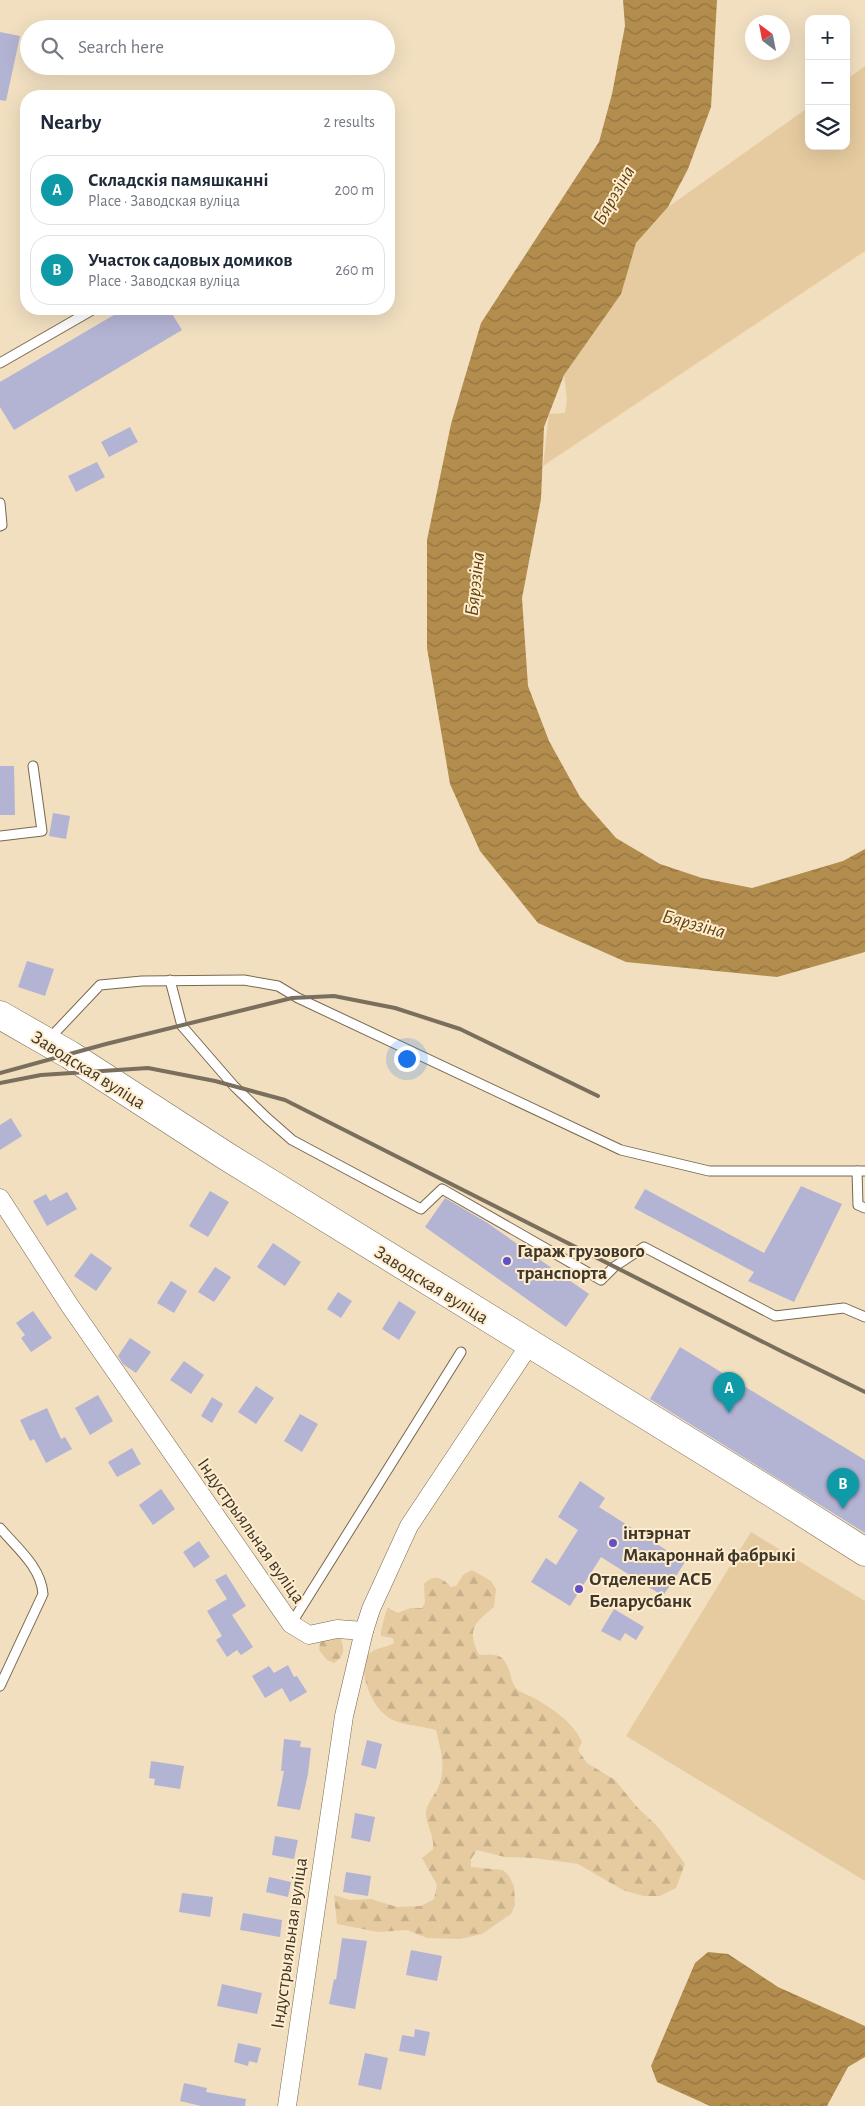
<!DOCTYPE html>
<meta charset="utf-8">
<style>
:root{--surface:#fff;--page:#f6f6f7;--text:#1f2937;--muted:#747a83;--line:#e0e1e3;--accent:#1a73e8}
body{margin:0;font-family:"Alegreya Sans",sans-serif;background:var(--page);color:var(--text)}
.controls{position:absolute;right:15px;top:15px;display:grid;overflow:hidden;border-radius:10px;box-shadow:0 5px 20px #0002}
.controls button{width:45px;height:45px;display:grid;place-items:center;padding:0;border:0;border-bottom:1px solid var(--line);background:var(--surface);color:var(--text);font:25px sans-serif}
.compass{position:absolute;left:745px;top:15px;width:45px;height:45px;border-radius:50%;background:var(--surface);box-shadow:0 5px 20px #0002;rotate:328deg}
.you{position:absolute;left:406px;top:1058px;width:18px;height:18px;margin:-12px;border:4px solid #fff;border-radius:50%;background:#1a73e8;box-shadow:0 0 0 8px #1a73e833}
.badge{display:grid;place-items:center;width:32px;height:32px;border-radius:50%;background:var(--accent);color:#fff;font-size:16px;font-weight:700}
.pin{position:absolute;translate:-50% -41px;filter:drop-shadow(0 1px 2px #0008)}
.pin::after{content:'';position:absolute;top:26px;width:18px;height:15px;background:inherit;clip-path:polygon(0 0,100% 0,50% 100%)}
.list{margin:0;padding:0;list-style:none}
h2{display:flex;justify-content:space-between;align-items:center;height:65px;margin:0;padding:0 20px;font-size:21px}
h2 small{font-size:16px;font-weight:400;color:var(--muted)}
.list li{display:grid;grid-template-columns:32px 1fr auto;gap:15px;align-items:center;box-sizing:border-box;height:70px;margin:0 10px 10px;padding:0 10px;border:1px solid var(--line);border-radius:20px}
.list b{display:block;font-size:19px;white-space:nowrap}
.list p{margin:0;font-size:16px;white-space:nowrap;color:var(--muted)}
.list em{font-size:16px;font-style:normal;color:var(--muted)}
.icon{flex:none;width:28px;height:28px;fill:none;stroke:currentColor;stroke-width:2;stroke-linecap:round;stroke-linejoin:round}
.map{position:relative;flex:none;width:865px;height:2106px;overflow:hidden}
.search{position:absolute;background:var(--surface);box-shadow:0 5px 20px #0002;left:20px;top:20px;width:375px;height:55px;display:flex;align-items:center;gap:12px;box-sizing:border-box;padding:0 18px;border-radius:28px;color:var(--muted);font-size:19px}
.panel{position:absolute;background:var(--surface);box-shadow:0 5px 20px #0002;left:20px;top:90px;width:375px;height:225px;border-radius:20px}
.map>svg:first-child{display:block}
.grass{fill:#e6cba0}
.forest{fill:url(#forest-firs)}
.water{fill:url(#water-waves)}
.building{fill:#b3b4d4}
.lines{fill:none;stroke-linecap:round;stroke-linejoin:round}
.lane-casing{stroke:#79684e;stroke-width:11}
.street-casing{stroke:#79684e;stroke-width:19}
.primary-casing{stroke:#79684e;stroke-width:29}
.lane{stroke:#fff;stroke-width:9}
.street{stroke:#fff;stroke-width:18}
.primary{stroke:#fff;stroke-width:28}
.rail{stroke:#7a6f5d;stroke-width:4}
.poi-dot{fill:#6051ca;stroke:#ffeccd;stroke-width:2}
.labels{text-anchor:middle;stroke-width:4;stroke-linejoin:round;paint-order:stroke}
.street-label{font-size:19px;fill:#3e372b;stroke:#ffeccd}
.poi-label{font-size:19px;font-weight:bold;fill:#3e372b;stroke:#ffeccd;text-anchor:start}
.water-label{font-size:20px;font-style:italic;fill:#5f4412;stroke:#ffeccd}
</style>
<div class="map">
<svg width="865" height="2106" viewBox="0 0 865 2106">
<defs>
<pattern id="forest-firs" width="22" height="20" patternUnits="userSpaceOnUse" patternTransform="scale(1.25)"><rect width="22" height="20" fill="#e6cba0"/><path d="M5 1l3.5 6h-7zM16 11l3.5 6h-7z" fill="#c6af8a"/></pattern>
<pattern id="water-waves" width="16" height="10" patternUnits="userSpaceOnUse" patternTransform="scale(1.25)"><rect width="16" height="10" fill="#b38d4e"/><path d="M0 5q4-4 8 0t8 0" fill="none" stroke="#937441"/></pattern>
</defs>
<rect width="100%" height="100%" fill="#f1dfc0"/>
<g class="grass">
<path d="M865,66V251L543,466L549,414L565,413L567,400L564,375L620,294L636,243L668,207L809,107V146H846V80Z"/>
<path d="M751,1532L865,1601V1881L626,1736Z"/>
</g>
<g class="forest">
<path d="M472,1570L491,1581L496,1589L494,1607C475,1623 466,1628 479,1655C487,1655 496,1653 502,1658C512,1668 510,1683 517,1689C521,1693 529,1695 534,1698C553,1709 573,1722 582,1742L578,1750L587,1763L615,1780L636,1806L658,1827L685,1864L676,1888L660,1896H643L623,1890L578,1864L534,1858L505,1857L477,1850L471,1859V1867L503,1870L509,1876L514,1886L515,1905L511,1914L482,1934L460,1939L427,1938L407,1930L378,1932L337,1924L334,1895L350,1900L371,1899L397,1907L421,1906L434,1899L437,1885L422,1858L433,1849C435,1836 425,1824 426,1811C428,1803 433,1797 437,1790C447,1768 441,1752 436,1730C423,1726 410,1726 398,1722C379,1716 369,1696 365,1678C363,1669 363,1659 370,1653C377,1647 387,1648 394,1643L393,1638L381,1636C380,1632 386,1610 388,1608L398,1613L410,1608H422L425,1603L424,1584C435,1573 442,1578 451,1587L456,1586L463,1575Z"/>
<path d="M327,1636L340,1637C345,1649 345,1656 334,1663L327,1660L319,1650L320,1643Z"/>
</g>
<g class="water">
<path d="M623,0H717L711,107L688,169L668,207L636,243L621,294L564,375L544,427L541,499L522,598L528,686L549,741L580,797L616,838L660,864L702,878L752,888L843,861L865,849V952L777,977L626,962L538,923L480,851L450,784L427,648V540L451,424L481,323L599,142L612,94L625,26Z"/>
<path d="M708,1952L728,1954L778,1987L865,2026V2057L848,2067L827,2106H710L657,2082L651,2066L695,1963Z"/>
</g>
<g class="building">
<path d="M0,32L20,36L6,101L0,100Z"/>
<path d="M124,309H169L182,330L14,430L0,407V382Z"/>
<path d="M130,427L138,442L109,457L101,442Z"/>
<path d="M97,462L105,477L76,492L68,476Z"/>
<path d="M0,766H14L15,815H0Z"/>
<path d="M53,813L70,816L66,839L49,836Z"/>
<path d="M27,961L54,969L45,996L18,987Z"/>
<path d="M11,1118L22,1136L0,1150V1125Z"/>
<path d="M801,1186L842,1204L794,1302L748,1281L754,1272L634,1208L645,1189L764,1253Z"/>
<path d="M210,1191L229,1202L208,1237L189,1226Z"/>
<path d="M67,1192L77,1209L47,1226L33,1201L46,1194L50,1201Z"/>
<path d="M445,1198L486,1222L589,1294L566,1327L425,1227Z"/>
<path d="M273,1243L301,1262L285,1286L257,1267Z"/>
<path d="M91,1253L112,1268L96,1291L74,1276Z"/>
<path d="M215,1267L231,1277L214,1302L198,1292Z"/>
<path d="M171,1281L187,1291L174,1313L157,1303Z"/>
<path d="M338,1292L352,1301L341,1318L327,1309Z"/>
<path d="M399,1301L416,1312L399,1340L382,1329Z"/>
<path d="M33,1311L52,1338L31,1352L21,1338L25,1335L16,1323Z"/>
<path d="M130,1338L151,1352L136,1373L123,1364L118,1356Z"/>
<path d="M680,1347L865,1460V1533L650,1399Z"/>
<path d="M184,1361L204,1375L191,1394L170,1380Z"/>
<path d="M256,1386L274,1398L256,1424L238,1412Z"/>
<path d="M98,1395L113,1421L90,1435L75,1408Z"/>
<path d="M212,1397L223,1404L212,1423L201,1416Z"/>
<path d="M47,1408L61,1439L65,1437L72,1449L46,1463L34,1439L30,1441L20,1420Z"/>
<path d="M300,1414L318,1424L302,1452L284,1441Z"/>
<path d="M132,1448L141,1464L117,1477L108,1462Z"/>
<path d="M580,1481L605,1498L599,1507L685,1562L663,1596L601,1557L570,1606L531,1582L546,1558L556,1565L578,1530L558,1517Z"/>
<path d="M161,1489L175,1509L153,1525L139,1505Z"/>
<path d="M199,1541L210,1557L194,1568L183,1552Z"/>
<path d="M226,1574L246,1606L232,1615L253,1647L241,1655L237,1650L227,1657L216,1640L222,1636L207,1611L227,1599L215,1580Z"/>
<path d="M614,1609L644,1627L636,1640L625,1633L620,1641L601,1631Z"/>
<path d="M288,1665L294,1677L297,1676L307,1692L290,1702L282,1688L265,1698L252,1676L269,1666L274,1673Z"/>
<path d="M284,1739L301,1741L300,1747L311,1748L308,1774L300,1810L277,1806L284,1771H281Z"/>
<path d="M367,1740L382,1744L376,1769L361,1765Z"/>
<path d="M151,1761L184,1766L180,1789L154,1785L155,1779L149,1778Z"/>
<path d="M355,1813L375,1817L370,1842L351,1838Z"/>
<path d="M275,1836L298,1840L294,1859L272,1855Z"/>
<path d="M346,1872L371,1876L368,1896L343,1892Z"/>
<path d="M269,1877L291,1882L288,1897L266,1892Z"/>
<path d="M182,1893L213,1897L210,1917L179,1912Z"/>
<path d="M243,1913L282,1920L280,1937L240,1930Z"/>
<path d="M342,1938L367,1941L355,2009L329,2004L334,1979L336,1980Z"/>
<path d="M411,1950L442,1956L437,1981L406,1975Z"/>
<path d="M222,1984L262,1993L257,2014L217,2006Z"/>
<path d="M415,2029L430,2032L425,2056L399,2051L402,2035L414,2037Z"/>
<path d="M238,2043L261,2048L257,2063L249,2061L248,2066L234,2062Z"/>
<path d="M365,2053L388,2058L381,2090L358,2085Z"/>
<path d="M184,2083L207,2088L206,2092L246,2099L245,2106H201L180,2101Z"/>
</g>
<g class="lines">
<defs>
<g id="lane">
<path d="M0,363L94,309"/>
<path d="M0,503L2,525L0,526"/>
<path d="M0,836L42,831L33,766"/>
<path d="M170,980L182,1026L234,1086L267,1118L292,1140L421,1209L442,1189L601,1280L614,1267L644,1247L775,1316L844,1308L865,1317"/>
<path d="M49,1039L100,985L142,981L244,980L278,986L298,998L621,1150L709,1171H865"/>
<path d="M857,1171L858,1205L865,1208"/>
<path d="M0,1528C17,1548 41,1567 43,1594L0,1686"/>
<path d="M291,1624L461,1352"/>
</g>
<g id="street">
<path d="M0,1198L70,1306L291,1624L309,1635L337,1629L364,1631L344,1716L287,2106"/>
<path d="M364,1631L371,1609L409,1526L530,1344"/>
</g>
<path id="primary" d="M0,1015L70,1055L226,1156L777,1496L865,1552"/>
</defs>
<use href="#lane" class="lane-casing"/>
<use href="#street" class="street-casing"/>
<use href="#primary" class="primary-casing"/>
<use href="#lane" class="lane"/>
<use href="#street" class="street"/>
<use href="#primary" class="primary"/>
<g class="rail">
<path d="M0,1073L106,1044L292,998L334,996L395,1008L460,1029L598,1096"/>
<path d="M0,1083L41,1075L148,1068L215,1081L285,1100L783,1352L865,1392"/>
</g>
</g>
<g class="poi-dot">
<circle cx="507" cy="1261" r="5"/>
<circle cx="613" cy="1543" r="5"/>
<circle cx="579" cy="1589" r="5"/>
</g>
<g class="labels">
<g class="street-label">
<text transform="translate(89 1069) rotate(32)" y="7">Заводская вуліца</text>
<text transform="translate(432 1284) rotate(32)" y="7">Заводская вуліца</text>
<text transform="translate(252 1530) rotate(55)" y="7">Індустрыяльная вуліца</text>
<text transform="translate(288 1943) rotate(-82)" y="7">Індустрыяльная вуліца</text>
</g>
<g class="poi-label">
<text x="517" y="1257">Гараж грузового<tspan x="517" dy="22">транспорта</tspan></text>
<text x="623" y="1539">інтэрнат<tspan x="623" dy="22">Макароннай фабрыкі</tspan></text>
<text x="589" y="1585">Отделение АСБ<tspan x="589" dy="22">Беларусбанк</tspan></text>
</g>
<g class="water-label">
<text transform="translate(613 195) rotate(-60)" y="7">Бярэзіна</text>
<text transform="translate(474 584) rotate(-84)" y="7">Бярэзіна</text>
<text transform="translate(694 923) rotate(15)" y="7">Бярэзіна</text>
</g>
</g>
</svg>
<div class="controls">
<button>+</button>
<button>−</button>
<button><svg class="icon" aria-label="layers" viewBox="0 0 24 24"><path d="M12 4l9 5-9 5-9-5zM3 14l9 5 9-5"/></svg></button>
</div>
<svg class="compass" viewBox="-18 -18 36 36"><path d="M0-13l5 13h-10z" fill="#e53935"/><path d="M0 13l5-13h-10z" fill="#747a83"/></svg>
<div class="you"></div>
<div class="pin badge" style="left:729px;top:1413px;background:#0f9aa8">A</div>
<div class="pin badge" style="left:843px;top:1509px;background:#0f9aa8">B</div>
<div class="search"><svg class="icon" aria-label="search" viewBox="0 0 24 24"><circle cx="10" cy="10" r="6"/><path d="M15 15l6 6"/></svg>Search here</div>
<section class="panel">
<h2>Nearby<small>2 results</small></h2>
<ul class="list">
<li><span class="badge" style="background:#0f9aa8">A</span><div><b>Складскія памяшканні</b><p>Place · Заводская вуліца</p></div><em>200 m</em></li>
<li><span class="badge" style="background:#0f9aa8">B</span><div><b>Участок садовых домиков</b><p>Place · Заводская вуліца</p></div><em>260 m</em></li>
</ul>
</section>
</div>
